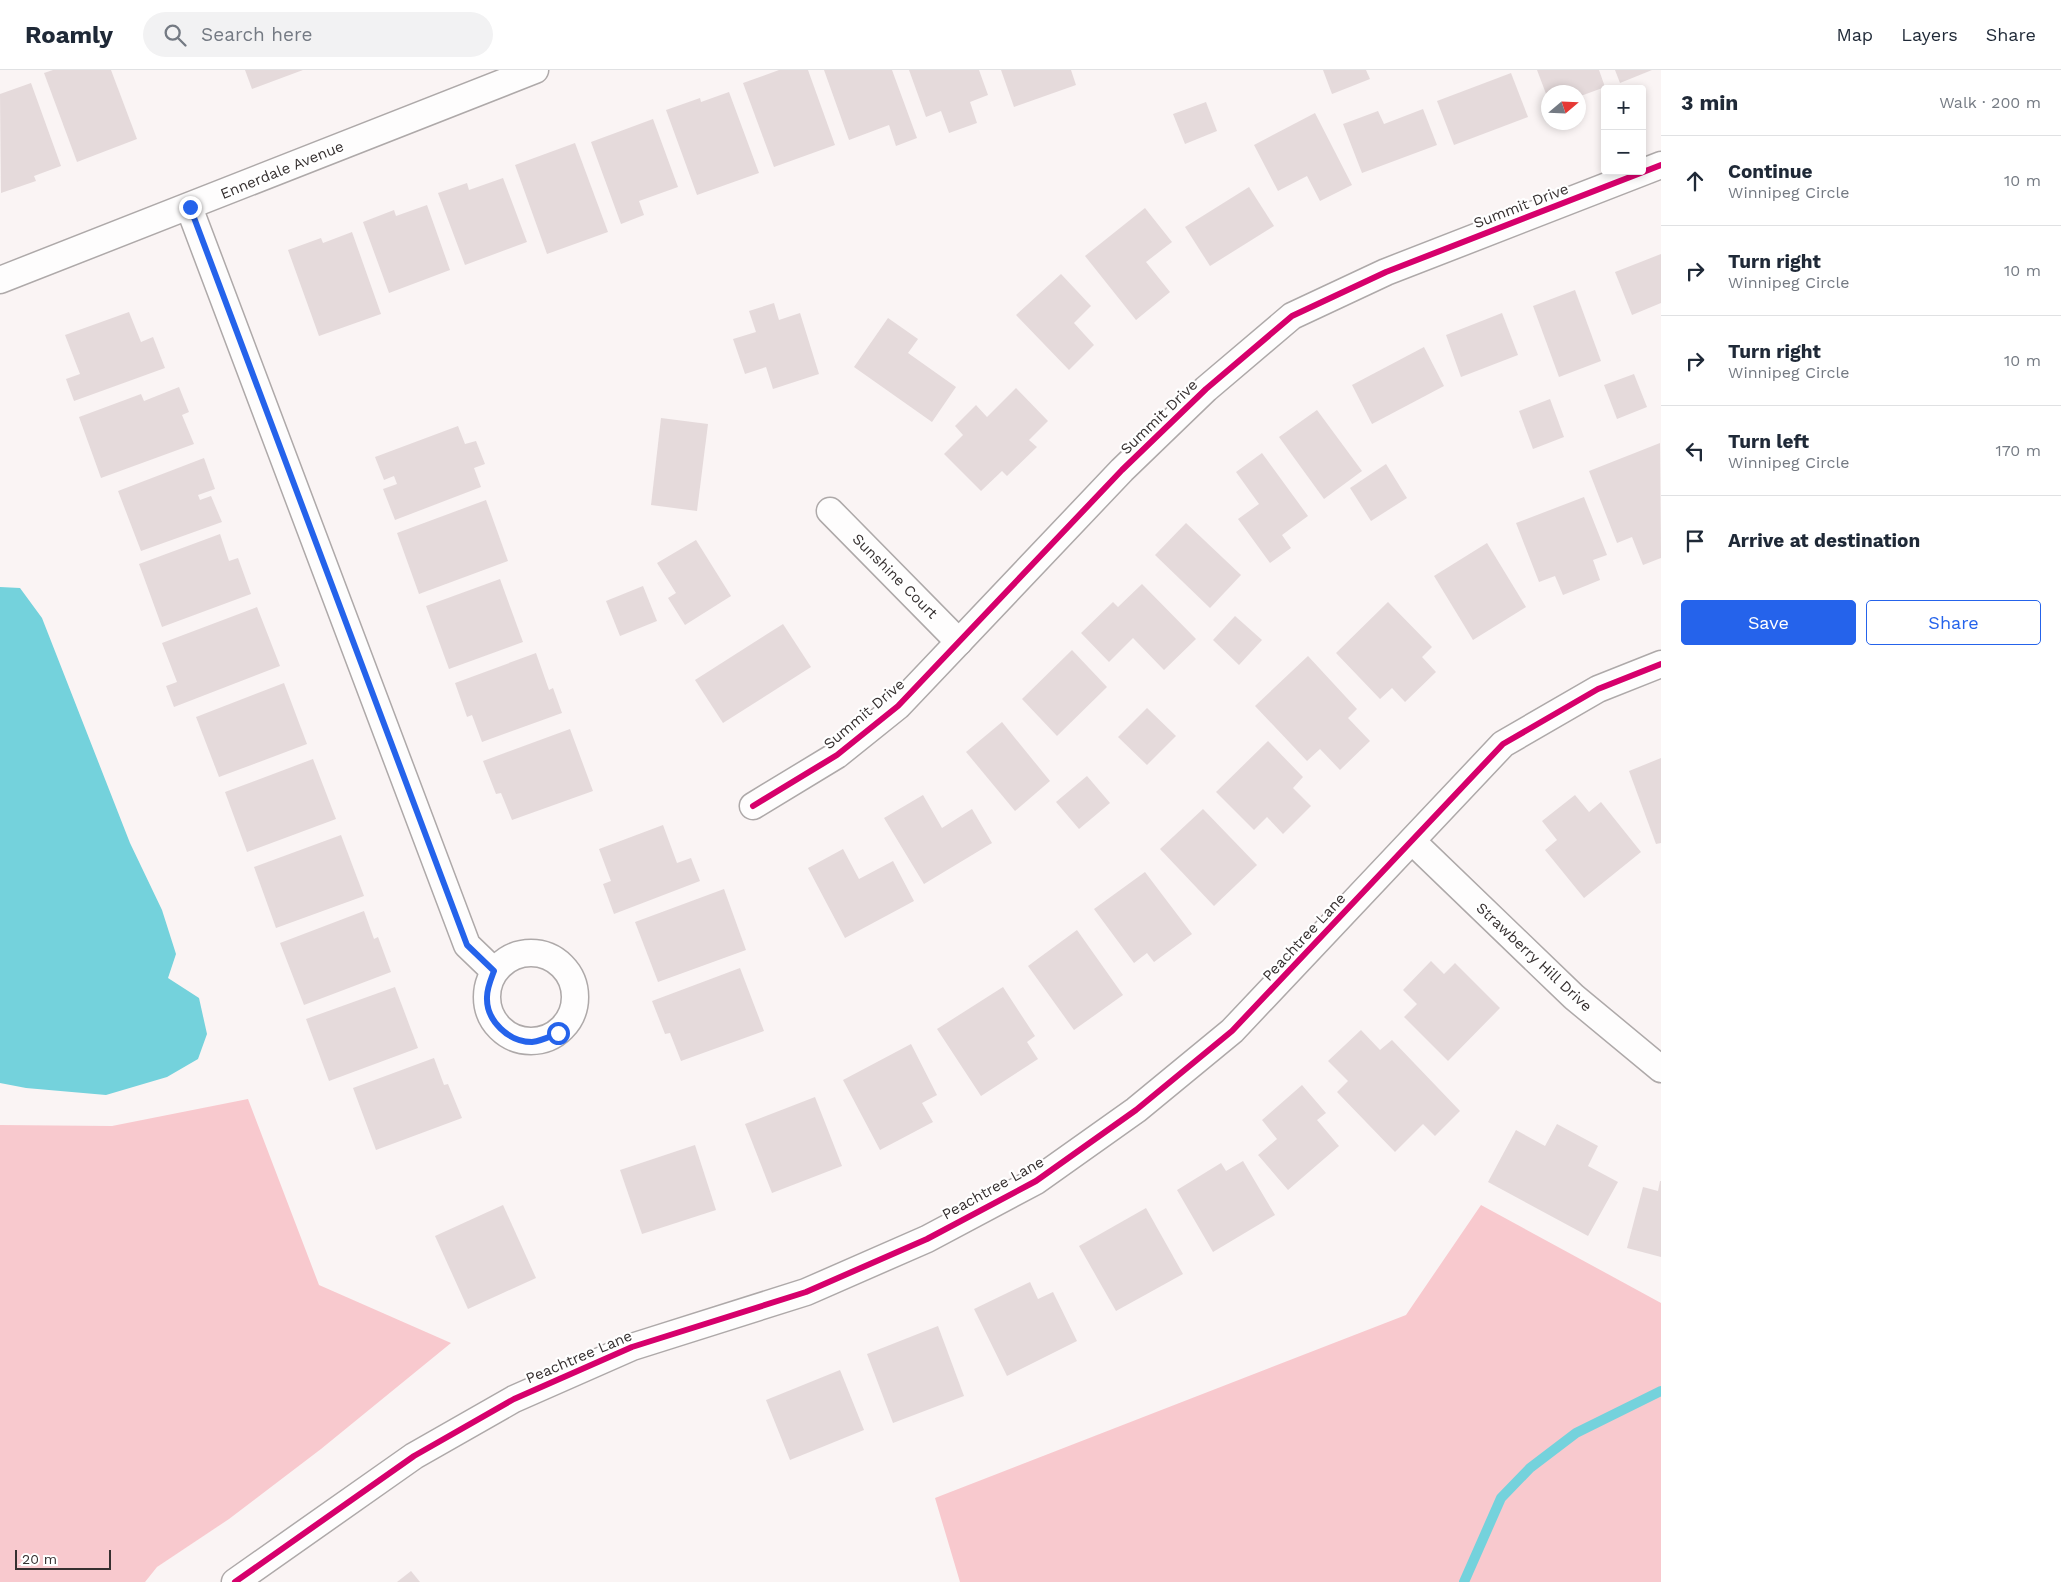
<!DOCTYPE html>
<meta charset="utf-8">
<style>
:root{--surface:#fff;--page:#f2f2f3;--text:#1f2937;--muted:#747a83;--line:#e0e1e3;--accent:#2563eb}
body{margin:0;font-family:"Work Sans",sans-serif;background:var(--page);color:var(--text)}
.controls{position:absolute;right:15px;top:15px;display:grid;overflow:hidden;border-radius:5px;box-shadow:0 2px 8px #0003}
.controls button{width:45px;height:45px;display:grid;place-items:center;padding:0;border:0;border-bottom:1px solid var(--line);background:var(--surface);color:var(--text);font:25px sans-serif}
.compass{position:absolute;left:1541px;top:15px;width:45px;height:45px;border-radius:50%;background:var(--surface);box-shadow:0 2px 8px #0003;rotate:71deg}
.scale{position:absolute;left:15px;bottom:12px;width:96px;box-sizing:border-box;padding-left:5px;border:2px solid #363030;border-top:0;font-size:14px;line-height:18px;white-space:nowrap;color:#363030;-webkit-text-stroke:4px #fff;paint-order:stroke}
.stop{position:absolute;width:15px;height:15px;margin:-11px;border:4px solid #2563eb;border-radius:50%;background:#fff}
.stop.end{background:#2563eb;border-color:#fff;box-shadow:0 1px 5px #0008}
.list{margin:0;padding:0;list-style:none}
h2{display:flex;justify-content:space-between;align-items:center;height:65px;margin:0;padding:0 20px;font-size:21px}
h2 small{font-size:16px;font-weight:400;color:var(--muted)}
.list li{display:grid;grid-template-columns:32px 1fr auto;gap:15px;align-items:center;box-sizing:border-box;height:90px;padding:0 20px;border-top:1px solid var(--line)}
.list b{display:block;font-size:19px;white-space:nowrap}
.list p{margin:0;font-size:16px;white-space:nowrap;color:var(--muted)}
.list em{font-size:16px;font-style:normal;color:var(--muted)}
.actions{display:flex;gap:10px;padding:15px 20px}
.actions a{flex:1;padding:11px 0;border:1px solid var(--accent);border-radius:5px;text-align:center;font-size:18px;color:var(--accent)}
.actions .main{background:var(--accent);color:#fff}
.icon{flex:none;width:28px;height:28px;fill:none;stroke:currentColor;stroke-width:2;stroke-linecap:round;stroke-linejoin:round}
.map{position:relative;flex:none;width:1661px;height:1512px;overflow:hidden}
header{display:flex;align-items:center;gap:30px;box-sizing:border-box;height:70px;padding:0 25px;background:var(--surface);border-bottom:1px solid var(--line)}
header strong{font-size:24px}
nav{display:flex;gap:28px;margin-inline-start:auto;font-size:18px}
.search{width:350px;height:45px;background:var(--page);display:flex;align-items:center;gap:12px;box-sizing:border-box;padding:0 18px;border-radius:28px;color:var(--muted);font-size:19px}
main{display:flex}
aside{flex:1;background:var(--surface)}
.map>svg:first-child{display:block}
.green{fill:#f8c9ce}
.water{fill:#74d2dc}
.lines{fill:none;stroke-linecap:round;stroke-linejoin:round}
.stream{stroke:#74d2dc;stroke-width:10}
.building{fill:#e5dadb}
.minor-casing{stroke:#aea9a9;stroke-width:29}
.minor{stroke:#fefdfd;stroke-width:26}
.cycleway-casing{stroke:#fff;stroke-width:9}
.cycleway{stroke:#d6006c;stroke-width:6}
.route{stroke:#2563eb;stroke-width:6}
.labels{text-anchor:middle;stroke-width:4.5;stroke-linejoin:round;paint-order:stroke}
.street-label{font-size:15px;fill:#363030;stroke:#fff}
</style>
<header>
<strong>Roamly</strong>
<div class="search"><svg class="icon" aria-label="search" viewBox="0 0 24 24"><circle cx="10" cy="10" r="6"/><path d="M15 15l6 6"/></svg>Search here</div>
<nav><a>Map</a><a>Layers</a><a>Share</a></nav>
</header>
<main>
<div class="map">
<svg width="1661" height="1512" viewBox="0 0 1661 1512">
<rect width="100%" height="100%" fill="#faf4f4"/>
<g class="green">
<path d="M248,1029L319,1215L451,1273L321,1379L229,1449L157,1497L145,1512H0V1055L112,1056Z"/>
<path d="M1481,1135L1661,1233V1512H960L935,1428L1406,1245Z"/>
</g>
<path class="water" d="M0,517L20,518L42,548L130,773L162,840L176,884L168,908L199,928L207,964L198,989L167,1007L106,1025L26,1018L0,1013Z"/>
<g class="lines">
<path class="stream" d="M1464,1512L1501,1428L1530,1398L1576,1363L1661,1321"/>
</g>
<g class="building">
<path d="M53,0H111L137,69L77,92L44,3Z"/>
<path d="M245,0H303L252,19Z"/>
<path d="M779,0H808L835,75L774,97L743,13Z"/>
<path d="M824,0H892L917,68L896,76L889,55L849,70Z"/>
<path d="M909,0H979L988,25L970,32L977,53L949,63L941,41L926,47Z"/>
<path d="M1001,0H1071L1076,15L1014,37Z"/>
<path d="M1323,0H1366L1370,9L1332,24Z"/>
<path d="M1537,0H1599L1605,17L1578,27V22H1548V29Z"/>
<path d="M1615,0H1652L1620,13Z"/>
<path d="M1511,3L1528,47L1454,75L1437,31Z"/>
<path d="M31,13L61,96L34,106L36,111L1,123L0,24Z"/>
<path d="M729,22L759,103L697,125L666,40L700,28L701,32Z"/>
<path d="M1206,32L1217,61L1185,74L1173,44Z"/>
<path d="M1423,39L1437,75L1362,103L1343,54L1378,41L1384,54Z"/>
<path d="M1315,43L1352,115L1320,131L1307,106L1278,121L1254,75Z"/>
<path d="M653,49L678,117L639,131L644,145L621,154L591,72Z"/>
<path d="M575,73L608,162L547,184L515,95Z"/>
<path d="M503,108L527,172L465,195L438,123L467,113L469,120Z"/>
<path d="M1249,117L1274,156L1210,196L1185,157Z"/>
<path d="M427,135L450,200L389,223L363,152L394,140L396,146Z"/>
<path d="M1145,138L1172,172L1146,192L1170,222L1136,250L1085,186Z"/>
<path d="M352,162L381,244L319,266L288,180L321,168L323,173Z"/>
<path d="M1661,184V233L1632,245L1615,202Z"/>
<path d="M1061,204L1091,236L1074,253L1094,275L1069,300L1016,245Z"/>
<path d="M1575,220L1601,291L1559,307L1533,236Z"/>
<path d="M774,233L779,250L800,243L819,304L773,319L766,297L745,304L733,269L756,262L749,241Z"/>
<path d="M129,242L141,272L153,267L165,298L74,331L66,309L80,304L65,265Z"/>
<path d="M1502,243L1518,285L1461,307L1446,265Z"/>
<path d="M888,248L918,269L908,283L956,317L932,352L854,297Z"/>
<path d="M1424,277L1444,316L1372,354L1352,315Z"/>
<path d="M1634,304L1647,337L1617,349L1604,315Z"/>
<path d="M179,317L189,342L182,345L194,374L101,408L79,347L141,324L144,331Z"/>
<path d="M1016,318L1048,351L1029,370L1037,377L1007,406L1002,401L981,421L944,384L963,365L955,356L976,335L987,347Z"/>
<path d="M1550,329L1564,367L1533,379L1519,341Z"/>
<path d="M1317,340L1362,401L1324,429L1279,367Z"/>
<path d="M661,348L708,354L697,441L651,435Z"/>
<path d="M458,356L465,374L476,371L485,394L474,398L481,417L395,450L383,419L397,414L394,406L384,410L375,387Z"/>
<path d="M1660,373L1661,488L1643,495L1632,467L1617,473L1589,401Z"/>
<path d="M1262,383L1308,446L1282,465L1291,478L1270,493L1238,449L1259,434L1236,402Z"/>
<path d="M204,388L215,419L198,425L200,430L211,426L222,452L141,481L118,421Z"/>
<path d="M1386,394L1407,428L1371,451L1350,418Z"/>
<path d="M1584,427L1607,485L1593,490L1600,510L1563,525L1555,506L1539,512L1516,453Z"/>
<path d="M486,430L508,491L419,524L397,463Z"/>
<path d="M1186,453L1241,505L1210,538L1155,485Z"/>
<path d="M220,464L229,491L238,488L251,524L162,557L139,494Z"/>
<path d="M696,470L731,526L685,555L668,528L676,523L657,493Z"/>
<path d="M1487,473L1526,537L1473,570L1434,506Z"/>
<path d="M500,509L523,572L449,599L426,536Z"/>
<path d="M1142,514L1196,569L1164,600L1133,568L1109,592L1081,563L1113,532L1118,537Z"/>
<path d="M643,516L657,551L620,566L606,531Z"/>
<path d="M1388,532L1432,577L1422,587L1436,602L1405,632L1392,618L1380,629L1336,583Z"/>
<path d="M257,537L280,596L174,637L166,616L177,612L162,573Z"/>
<path d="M1235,546L1262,570L1239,595L1213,570Z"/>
<path d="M783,554L811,597L723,653L695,610Z"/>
<path d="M1072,580L1107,617L1057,666L1022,629Z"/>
<path d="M536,583L549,620L553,618L562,643L482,672L472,645L467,647L455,613Z"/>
<path d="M1308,586L1357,639L1348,648L1370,671L1340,700L1320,679L1307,691L1255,636Z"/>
<path d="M284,613L307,674L219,707L196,647Z"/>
<path d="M1147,638L1176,666L1147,695L1118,667Z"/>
<path d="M1002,652L1050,711L1015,741L966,682Z"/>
<path d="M570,659L593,721L512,750L501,723L496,724L483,691Z"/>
<path d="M1268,671L1303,707L1293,718L1311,736L1283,764L1267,747L1254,760L1216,722Z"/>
<path d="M1661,688V773L1656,774L1629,701Z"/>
<path d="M313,689L336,749L247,782L225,722Z"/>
<path d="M1087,706L1110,733L1079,759L1056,732Z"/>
<path d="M923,725L942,758L972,739L992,773L924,814L884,748Z"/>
<path d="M1575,725L1589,742L1601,732L1641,782L1584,828L1545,780L1557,770L1542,751Z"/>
<path d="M1203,739L1257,795L1214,836L1160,779Z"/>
<path d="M663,755L677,793L691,788L700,811L614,844L603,814L611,811L599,779Z"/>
<path d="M341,765L364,826L276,858L254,797Z"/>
<path d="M843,779L859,809L893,791L914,831L845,868L808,798Z"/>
<path d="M1145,802L1192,864L1154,892L1147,883L1134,893L1094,839Z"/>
<path d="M724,819L746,880L658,912L635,852Z"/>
<path d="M364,841L374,869L378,867L391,902L304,935L280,873Z"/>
<path d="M1077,860L1123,925L1074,960L1028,896Z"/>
<path d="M1431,891L1444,904L1455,893L1500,938L1448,991L1404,947L1417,934L1403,920Z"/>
<path d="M740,898L764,961L681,991L670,963L665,964L652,931Z"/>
<path d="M395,917L418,978L329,1011L306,949Z"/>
<path d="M1003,917L1035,966L1027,972L1038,989L981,1026L937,959Z"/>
<path d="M1361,960L1380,980L1392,970L1460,1041L1435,1066L1423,1054L1395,1082L1337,1022L1348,1011L1328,991Z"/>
<path d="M911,974L937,1025L922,1033L933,1052L880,1080L843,1010Z"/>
<path d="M434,988L444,1015L448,1014L462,1048L376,1080L353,1018Z"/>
<path d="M1302,1015L1326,1043L1317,1050L1339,1076L1288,1120L1258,1085L1277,1069L1262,1050Z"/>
<path d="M815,1027L842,1096L772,1123L745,1054Z"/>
<path d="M1557,1054L1598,1076L1588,1096L1618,1112L1588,1166L1488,1112L1516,1060L1545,1076Z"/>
<path d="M695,1075L716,1140L642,1164L620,1100Z"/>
<path d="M1243,1091L1275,1145L1213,1182L1177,1120L1221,1093L1226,1101Z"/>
<path d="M1660,1111H1661V1187L1627,1178L1643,1117L1658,1121Z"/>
<path d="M503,1135L536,1208L468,1239L435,1166Z"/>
<path d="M1146,1138L1183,1204L1116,1241L1079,1176Z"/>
<path d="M1030,1212L1038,1229L1053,1222L1077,1271L1007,1306L974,1239Z"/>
<path d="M938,1256L964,1326L893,1353L867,1284Z"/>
<path d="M840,1300L864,1360L790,1390L766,1330Z"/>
<path d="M411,1501L420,1512H397Z"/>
</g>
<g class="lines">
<defs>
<g id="minor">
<path d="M189,137L467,875L494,901"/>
<path d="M0,210L535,0"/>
<path d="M830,441L959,572"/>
<path d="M753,736L837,685L898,636L1122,400L1206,319L1292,246L1386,202L1661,95"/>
<path d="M1412,771L1574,927L1661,999"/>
<circle cx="531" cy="927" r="44"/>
<path d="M235,1512L414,1386L514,1329L632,1277L806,1222L927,1169L1036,1111L1136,1040L1232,961L1503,674L1598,619L1661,594"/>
</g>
</defs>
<use href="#minor" class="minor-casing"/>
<use href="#minor" class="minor"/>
<defs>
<g id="cycleway">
<path d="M753,736L837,685L898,636L1122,400L1206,319L1292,246L1386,202L1661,95"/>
<path d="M235,1512L414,1386L514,1329L632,1277L806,1222L927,1169L1036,1111L1136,1040L1232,961L1503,674L1598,619L1661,594"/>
</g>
</defs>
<use href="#cycleway" class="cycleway-casing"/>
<use href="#cycleway" class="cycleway"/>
</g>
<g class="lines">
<path class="route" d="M190,137L467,875L494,901C491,909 487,918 487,927C486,951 509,972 532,972C542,971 549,967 558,963"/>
</g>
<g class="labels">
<g class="street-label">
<text transform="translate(282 100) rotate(-22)" y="5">Ennerdale Avenue</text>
<text transform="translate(1521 136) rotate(-21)" y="5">Summit Drive</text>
<text transform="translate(1159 347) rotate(-44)" y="5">Summit Drive</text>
<text transform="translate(895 506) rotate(45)" y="5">Sunshine Court</text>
<text transform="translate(864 644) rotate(-40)" y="5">Summit Drive</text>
<text transform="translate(1304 867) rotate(-47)" y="5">Peachtree Lane</text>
<text transform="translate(1534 887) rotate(43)" y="5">Strawberry Hill Drive</text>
<text transform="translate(993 1118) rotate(-29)" y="5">Peachtree Lane</text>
<text transform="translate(579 1287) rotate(-23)" y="5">Peachtree Lane</text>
</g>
</g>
</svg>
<div class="controls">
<button>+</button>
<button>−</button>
</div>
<svg class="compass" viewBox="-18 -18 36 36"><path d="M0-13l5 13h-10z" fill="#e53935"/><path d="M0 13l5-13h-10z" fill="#747a83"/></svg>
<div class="scale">20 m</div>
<div class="stop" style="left:558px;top:963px"></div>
<div class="stop end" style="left:190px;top:137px"></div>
</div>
<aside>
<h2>3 min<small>Walk · 200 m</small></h2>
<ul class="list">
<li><svg class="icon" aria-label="ahead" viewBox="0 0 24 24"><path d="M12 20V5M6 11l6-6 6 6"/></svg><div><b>Continue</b><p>Winnipeg Circle</p></div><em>10 m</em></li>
<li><svg class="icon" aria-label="right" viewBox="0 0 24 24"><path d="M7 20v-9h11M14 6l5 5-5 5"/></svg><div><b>Turn right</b><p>Winnipeg Circle</p></div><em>10 m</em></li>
<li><svg class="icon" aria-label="right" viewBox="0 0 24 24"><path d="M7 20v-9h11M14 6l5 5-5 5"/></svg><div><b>Turn right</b><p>Winnipeg Circle</p></div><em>10 m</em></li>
<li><svg class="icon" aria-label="left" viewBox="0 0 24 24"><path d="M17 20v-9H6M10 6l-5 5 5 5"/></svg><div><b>Turn left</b><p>Winnipeg Circle</p></div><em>170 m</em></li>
<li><svg class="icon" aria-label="arrive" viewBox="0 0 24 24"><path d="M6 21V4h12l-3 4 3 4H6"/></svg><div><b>Arrive at destination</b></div></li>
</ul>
<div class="actions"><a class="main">Save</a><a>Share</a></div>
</aside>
</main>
